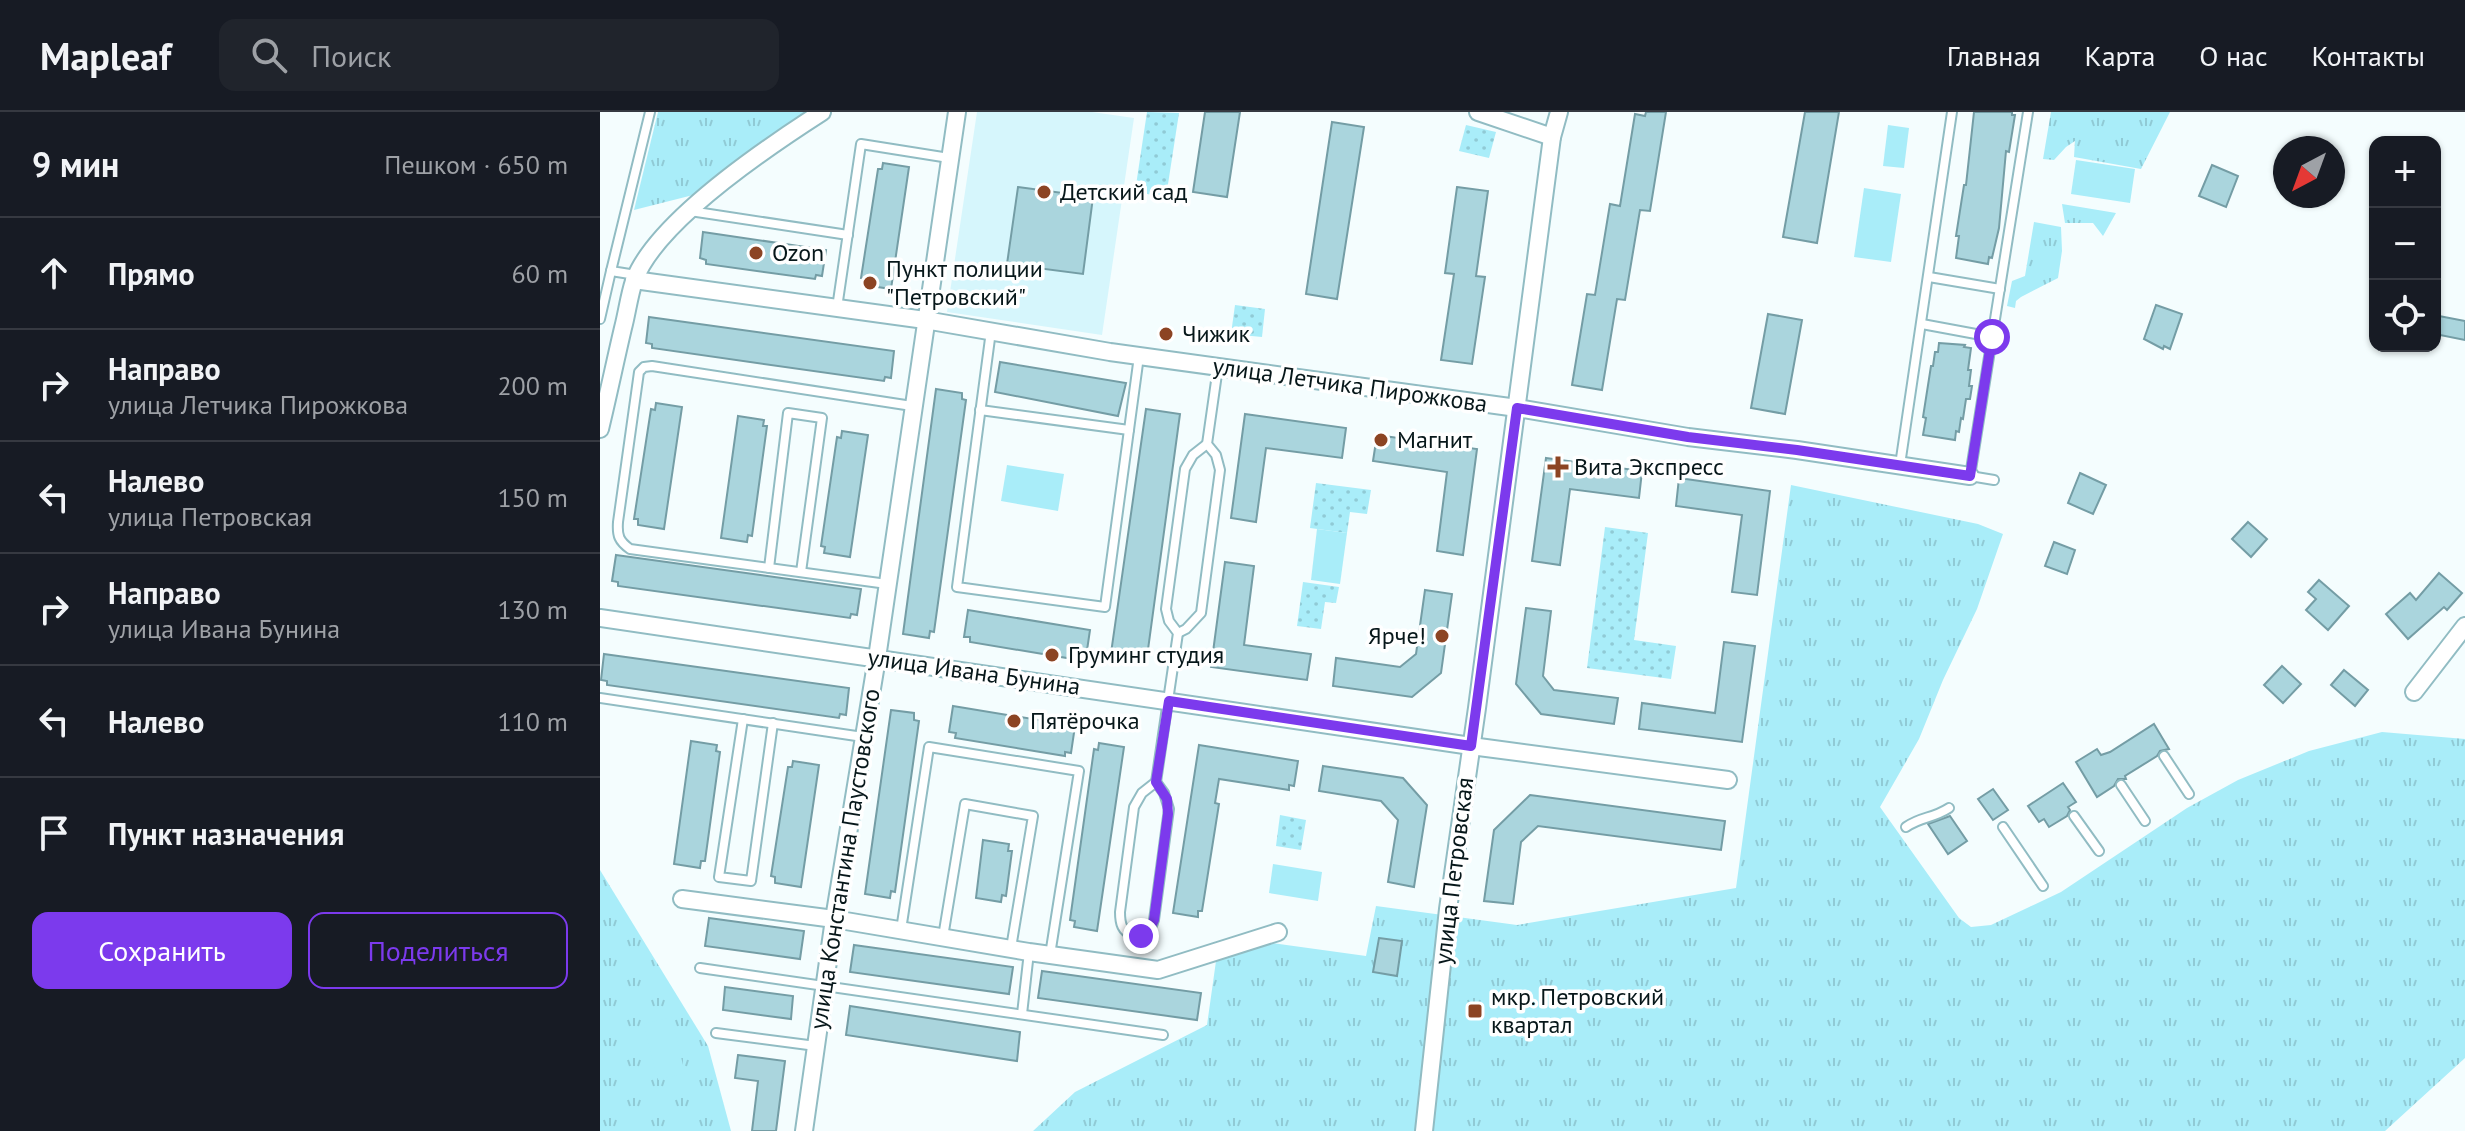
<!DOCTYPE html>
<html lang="ru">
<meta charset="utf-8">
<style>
:root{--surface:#171b24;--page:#20242c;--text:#f1f3f6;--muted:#9ea1a6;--line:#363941;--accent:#7c3aed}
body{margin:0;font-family:"PT Sans",sans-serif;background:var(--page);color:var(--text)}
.controls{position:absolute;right:24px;top:24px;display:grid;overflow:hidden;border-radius:16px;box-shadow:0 2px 6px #0004}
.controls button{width:72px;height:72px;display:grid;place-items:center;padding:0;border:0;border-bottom:2px solid var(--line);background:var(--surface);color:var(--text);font:40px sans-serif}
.compass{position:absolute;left:1673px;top:24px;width:72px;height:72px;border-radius:50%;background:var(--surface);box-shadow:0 2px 6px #0004;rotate:221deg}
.stop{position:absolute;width:24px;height:24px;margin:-18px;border:6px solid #7c3aed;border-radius:50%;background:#fff}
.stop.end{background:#7c3aed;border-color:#fff;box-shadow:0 2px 8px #0008}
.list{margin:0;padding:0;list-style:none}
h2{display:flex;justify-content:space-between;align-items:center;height:104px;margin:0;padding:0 32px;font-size:34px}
h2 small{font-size:26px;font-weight:400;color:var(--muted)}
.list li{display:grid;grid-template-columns:52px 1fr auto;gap:24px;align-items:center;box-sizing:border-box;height:112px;padding:0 32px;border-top:2px solid var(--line)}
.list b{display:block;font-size:30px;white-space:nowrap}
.list p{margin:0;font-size:26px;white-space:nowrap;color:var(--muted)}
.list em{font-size:26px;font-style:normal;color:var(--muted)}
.actions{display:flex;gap:16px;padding:24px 32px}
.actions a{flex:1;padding:18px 0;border:2px solid var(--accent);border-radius:16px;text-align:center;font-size:28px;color:var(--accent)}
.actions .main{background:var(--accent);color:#fff}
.icon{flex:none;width:44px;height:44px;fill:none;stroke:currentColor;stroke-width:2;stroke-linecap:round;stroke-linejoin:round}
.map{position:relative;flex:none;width:1865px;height:1019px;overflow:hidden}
header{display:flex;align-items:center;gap:48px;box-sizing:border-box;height:112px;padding:0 40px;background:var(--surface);border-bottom:2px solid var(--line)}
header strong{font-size:38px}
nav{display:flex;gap:44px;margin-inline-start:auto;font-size:28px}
.search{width:560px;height:72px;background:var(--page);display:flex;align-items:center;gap:20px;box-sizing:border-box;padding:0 28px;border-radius:16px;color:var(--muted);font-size:30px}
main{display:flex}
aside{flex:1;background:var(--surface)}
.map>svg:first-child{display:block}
.built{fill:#d6f6fc}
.grass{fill:url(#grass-tufts)}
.park{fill:url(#park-dots)}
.garden{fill:#a9edf9}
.building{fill:#aad5dd;stroke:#749da5;stroke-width:2}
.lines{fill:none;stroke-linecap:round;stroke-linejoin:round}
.lane-casing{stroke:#91bcc3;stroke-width:12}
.street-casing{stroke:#91bcc3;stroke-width:20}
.lane{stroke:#fff;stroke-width:8}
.street{stroke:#fff;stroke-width:16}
.route{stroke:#7c3aed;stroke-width:10}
.poi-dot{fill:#8c4423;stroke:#fff;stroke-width:3}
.labels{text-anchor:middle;stroke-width:7;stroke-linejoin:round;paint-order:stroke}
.poi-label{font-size:24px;fill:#07171a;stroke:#fff;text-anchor:start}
.street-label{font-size:24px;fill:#07171a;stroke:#fff}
</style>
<header>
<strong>Mapleaf</strong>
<div class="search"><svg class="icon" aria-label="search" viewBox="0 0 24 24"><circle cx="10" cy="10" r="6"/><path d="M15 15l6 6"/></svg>Поиск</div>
<nav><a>Главная</a><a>Карта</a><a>О нас</a><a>Контакты</a></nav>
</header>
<main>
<aside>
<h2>9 мин<small>Пешком · 650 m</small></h2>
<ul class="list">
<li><svg class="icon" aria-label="ahead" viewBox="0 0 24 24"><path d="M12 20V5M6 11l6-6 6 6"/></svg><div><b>Прямо</b></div><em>60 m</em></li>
<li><svg class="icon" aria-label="right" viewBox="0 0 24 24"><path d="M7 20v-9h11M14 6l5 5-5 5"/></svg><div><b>Направо</b><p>улица Летчика Пирожкова</p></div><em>200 m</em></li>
<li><svg class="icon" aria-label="left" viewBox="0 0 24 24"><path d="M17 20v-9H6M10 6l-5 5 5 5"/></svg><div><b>Налево</b><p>улица Петровская</p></div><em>150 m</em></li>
<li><svg class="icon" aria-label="right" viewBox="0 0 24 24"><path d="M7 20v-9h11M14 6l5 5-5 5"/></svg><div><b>Направо</b><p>улица Ивана Бунина</p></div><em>130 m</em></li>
<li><svg class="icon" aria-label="left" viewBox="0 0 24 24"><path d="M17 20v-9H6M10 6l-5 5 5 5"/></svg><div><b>Налево</b></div><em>110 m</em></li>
<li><svg class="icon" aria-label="arrive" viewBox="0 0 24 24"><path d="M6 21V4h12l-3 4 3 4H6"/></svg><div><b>Пункт назначения</b></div></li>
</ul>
<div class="actions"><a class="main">Сохранить</a><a>Поделиться</a></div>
</aside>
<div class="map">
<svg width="1865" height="1019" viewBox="0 0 1865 1019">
<defs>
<pattern id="grass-tufts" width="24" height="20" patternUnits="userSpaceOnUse" patternTransform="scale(2)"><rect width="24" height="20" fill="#a9edf9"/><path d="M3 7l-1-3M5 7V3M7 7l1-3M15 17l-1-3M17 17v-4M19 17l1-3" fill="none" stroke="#90cad5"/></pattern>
<pattern id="park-dots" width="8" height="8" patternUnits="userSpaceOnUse" patternTransform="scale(2)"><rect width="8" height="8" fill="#a9edf9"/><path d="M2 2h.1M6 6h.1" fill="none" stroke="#90cad5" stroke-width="1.8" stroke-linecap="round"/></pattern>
</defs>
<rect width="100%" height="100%" fill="#f4fdfe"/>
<path class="built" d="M377,0H492L534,6L502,223L347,200Z"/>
<g class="grass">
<path d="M58,0H215L105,80L34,98Z"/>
<path d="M1451,0H1570L1541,57L1474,45L1475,29L1466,35L1454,48L1443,47Z"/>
<path d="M1462,92L1516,101L1503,124L1493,111H1465Z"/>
<path d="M1434,110L1461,115L1462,139L1458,166L1421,185L1416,189L1415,196L1407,194L1412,169L1425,164Z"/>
<path d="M1191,373L1378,412L1403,422L1377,497L1343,568L1319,627L1280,695L1359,806L1371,815L1391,813L1461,780L1587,696L1638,668L1709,639L1782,620L1865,627V946L1785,1019H433L475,980L607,913L616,849L672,831L766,844L776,794L917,813L1136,776Z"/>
<path d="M0,758L108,934L131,1019H0Z"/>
</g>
<g class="park">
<path d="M547,0L579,1L566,85L535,80Z"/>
<path d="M866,13L896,20L889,46L859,39Z"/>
<path d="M635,193L665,197L662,225L631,222Z"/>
<path d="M716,371L771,378L767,402L750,400L747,421L710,416Z"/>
<path d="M1005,415L1048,421L1034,528L1076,534L1071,567L987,556Z"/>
<path d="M703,470L739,475L736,491L725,490L721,517L697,514Z"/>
<path d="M680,703L706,708L701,738L676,734Z"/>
</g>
<g class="garden">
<path d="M1288,13L1309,16L1304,56L1283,54Z"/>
<path d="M1476,48L1535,57L1530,91L1471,82Z"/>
<path d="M1264,76L1301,82L1291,150L1254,145Z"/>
<path d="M407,353L464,362L458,399L401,389Z"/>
<path d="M717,417L747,421L740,472L711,468Z"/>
<path d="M673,752L722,760L718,789L669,781Z"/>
<path d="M71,905L85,961L58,968L44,912Z"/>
</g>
<g class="building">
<path d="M605,0H640L627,85L593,80Z"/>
<path d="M1046,0H1066L1050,99L1040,98L1025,188L1017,187L1002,278L972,273L987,182L995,183L1010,92L1020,94L1035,2L1045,4Z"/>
<path d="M1205,0H1239L1217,131L1183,125Z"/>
<path d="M1374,0H1412V3H1415L1409,40L1406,39L1399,116L1392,146L1389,145L1388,152L1356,146L1359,124H1356L1364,73H1366Z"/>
<path d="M732,10L764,15L737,187L706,182Z"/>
<path d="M283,51L309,55L291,177L264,173L265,167L261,166L278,57H282Z"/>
<path d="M1612,53L1638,64L1626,95L1599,84Z"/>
<path d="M418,75L493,85L483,162L407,152Z"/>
<path d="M857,75L888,79L876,164L885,165L872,252L841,248L854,162L845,161Z"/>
<path d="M103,120L226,138L222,164L216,163L215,167L106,152V148L100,146Z"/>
<path d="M1556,193L1582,202L1570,237L1564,234L1563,237L1544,227Z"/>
<path d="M1168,202L1202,208L1185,302L1151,296Z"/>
<path d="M1839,204L1865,209V228L1835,222Z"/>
<path d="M49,205L294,239L291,266L285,265L284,269L52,236V232L46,231Z"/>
<path d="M1339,231L1365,233L1364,235L1371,236L1368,258H1371L1369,274H1372L1370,287H1366L1363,307L1361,306L1359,320L1356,319L1355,328L1323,323L1326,306L1323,305L1331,254H1333L1335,240H1338Z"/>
<path d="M400,250L526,271L518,304L395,280Z"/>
<path d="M336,277L362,281V287L366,288L334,520L330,519L329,526L303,522Z"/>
<path d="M56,291L82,295L64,417L38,413V407H34L51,297L55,298Z"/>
<path d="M546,297L580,302L547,545L511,541Z"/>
<path d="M645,302L746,316L742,346L666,336L656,410L631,406Z"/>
<path d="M138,304L164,308L163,314H167L152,424L148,423L147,430L121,426Z"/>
<path d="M242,319L268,323L250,445L224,441L225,435L221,434L237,325L241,326Z"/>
<path d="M777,323L877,337L863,443L837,439L847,360L773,349Z"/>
<path d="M946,346L1042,359L1039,386L970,377L960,453L932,449Z"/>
<path d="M1480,361L1506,373L1493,402L1468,391Z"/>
<path d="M1079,366L1170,379L1157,483L1132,480L1142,403L1076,394Z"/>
<path d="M1648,410L1667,427L1651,445L1632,427Z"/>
<path d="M1454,430L1475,438L1467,462L1445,454Z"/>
<path d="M16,443L261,477L257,503L251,502L250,506L18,474V470L12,469Z"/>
<path d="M625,450L654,454L644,533L711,542L707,568L611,555Z"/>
<path d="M1839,461L1862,481L1847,498L1844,495L1808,527L1786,502L1810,481L1816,488Z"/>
<path d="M1719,468L1749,494L1728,518L1706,498L1716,487L1708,480Z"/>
<path d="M825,478L852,482L841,561L812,585L733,574L736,546L800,555L816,542Z"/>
<path d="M926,496L951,499L943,564L954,578L1018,586L1014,612L941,602L916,572Z"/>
<path d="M368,498L490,518L486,545L480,544L479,548L370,530V525H364Z"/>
<path d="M1124,530L1155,534L1142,630L1039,617L1042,591L1115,601Z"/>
<path d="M4,542L249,576L246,603L240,602L239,606L7,573V569L1,568Z"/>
<path d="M1682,554L1701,572L1683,591L1664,573Z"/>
<path d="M1744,558L1768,578L1755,594L1731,573Z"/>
<path d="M353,594L475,614L471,641L465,640V644L355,626L356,621L349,620Z"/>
<path d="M291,598L314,601V608L319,609L295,780L291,779L290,786L265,782Z"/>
<path d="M1554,612L1569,637L1560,639L1557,644L1525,664L1526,667H1518L1514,674L1497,685L1476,650L1497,637L1501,643L1510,640Z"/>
<path d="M91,629L117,633L116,639L120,640L105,749H101L100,756L74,752Z"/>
<path d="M499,631L524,635L497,819L474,815L475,809L470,808L494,637L498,638Z"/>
<path d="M599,633L698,649L694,674L689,673V678L619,667L615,691L619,692L602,799H598V805L573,801Z"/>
<path d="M193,649L219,653L201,775L175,771V765L171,764L188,655H192Z"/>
<path d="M723,654L803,666L827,693L814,775L788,770L798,708L781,689L719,679Z"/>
<path d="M1463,671L1476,690L1468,695L1470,698L1467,704L1449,715L1444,707L1439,710L1428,694Z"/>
<path d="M1393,677L1408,698L1393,708L1378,687Z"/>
<path d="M930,683L1125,709L1121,738L938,714L921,730L913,792L884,789L894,718Z"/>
<path d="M1350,704L1367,729L1348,742L1328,712Z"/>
<path d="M383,728L409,732L408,739H412L406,784L402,783L401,790L376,786Z"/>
<path d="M109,806L204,819L200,847L105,834Z"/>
<path d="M779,826L802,829L797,864L773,860Z"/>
<path d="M254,833L413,855L409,882L250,860Z"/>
<path d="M442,859L601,881L597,908L438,886Z"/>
<path d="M125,875L193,884L191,907L123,898Z"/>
<path d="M250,894L420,920L417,949L246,923Z"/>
<path d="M138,943L185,949L176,1019H152L158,969L135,966Z"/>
</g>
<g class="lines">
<defs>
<g id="lane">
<path d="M90,99L248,123"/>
<path d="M36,163L11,159L50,0"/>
<path d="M1329,165L1400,177"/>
<path d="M237,196L261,32L349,46"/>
<path d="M0,207L11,159"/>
<path d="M1322,212L1392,225"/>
<path d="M391,219L357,475L505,495L539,244"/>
<path d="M380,298L529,318"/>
<path d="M1300,353L1352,0"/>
<path d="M1394,368L1370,364L1428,0"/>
<path d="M169,456L188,301L222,306L201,460"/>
<path d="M287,472L30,437C19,429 17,424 18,410L39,260L44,255L52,254L312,294"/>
<path d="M578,521L586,517L601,501L620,358L616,343L607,332L618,255"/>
<path d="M0,586L263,625"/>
<path d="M143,607L119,765L151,769L173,611"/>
<path d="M1564,644L1589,682"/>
<path d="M556,670L578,521L569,509L566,497L585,357L593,343L607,332"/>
<path d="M556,670L564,681L569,697L554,808C551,819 545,824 533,824C522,819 520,812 520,800L534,695L542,681Z"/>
<path d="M1521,673L1545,709"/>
<path d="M1474,704L1499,739"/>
<path d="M1306,715C1322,704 1332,707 1349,696"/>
<path d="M1403,715L1443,774"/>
<path d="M301,818L329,635L479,659L450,843"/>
<path d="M343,825L365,692L433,704L411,836"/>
<path d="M100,856L563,923"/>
<path d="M422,902L429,840"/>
<path d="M116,921L216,934"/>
</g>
<g id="street">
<path d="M878,0L952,25"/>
<path d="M34,168L325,208L510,240L917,296L1088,325L1197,338L1370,364"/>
<path d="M0,317C8,284 15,250 23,216C27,201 29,184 34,169C56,109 169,34 222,0"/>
<path d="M0,506L871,634L1128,668"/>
<path d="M1814,580L1865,514"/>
<path d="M82,787L234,807L429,840L558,858L678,820"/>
<path d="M204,1019L234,807L277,546L357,0"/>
<path d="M824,1019L848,797L877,596L952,25L959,0"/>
</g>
</defs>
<use href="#lane" class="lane-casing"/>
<use href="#street" class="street-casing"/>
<use href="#lane" class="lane"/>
<use href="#street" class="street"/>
</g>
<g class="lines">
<path class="route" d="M541,824L549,818L554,808L568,702L567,687L556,670L569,589L871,634L917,296L1088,325L1197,338L1370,364L1392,225"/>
</g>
<g class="poi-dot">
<circle cx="444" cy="80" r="8"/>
<circle cx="156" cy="141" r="8"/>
<circle cx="270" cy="171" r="8"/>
<circle cx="566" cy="222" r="8"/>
<circle cx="781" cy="328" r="8"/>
<path d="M954 343h8v8h8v8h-8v8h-8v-8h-8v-8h8z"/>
<circle cx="842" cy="524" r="8"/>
<circle cx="452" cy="543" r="8"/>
<circle cx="414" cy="609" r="8"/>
<rect x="867" y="891" width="16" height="16" rx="4"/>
</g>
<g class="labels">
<g class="poi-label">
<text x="460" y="88">Детский сад</text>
<text x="172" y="149">Ozon</text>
<text x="286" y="165">Пункт полиции<tspan x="286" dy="28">"Петровский"</tspan></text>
<text x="582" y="230">Чижик</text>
<text x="797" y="336">Магнит</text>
<text x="974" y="363">Вита Экспресс</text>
<text x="826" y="532" text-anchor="end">Ярче!</text>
<text x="468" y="551">Груминг студия</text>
<text x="430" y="617">Пятёрочка</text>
<text x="891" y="893">мкр. Петровский<tspan x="891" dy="28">квартал</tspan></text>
</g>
<g class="street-label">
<text transform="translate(750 273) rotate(8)" y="8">улица Летчика Пирожкова</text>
<text transform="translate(374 560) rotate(8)" y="8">улица Ивана Бунина</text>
<text transform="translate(245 747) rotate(-81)" y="8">улица Константина Паустовского</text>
<text transform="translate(854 759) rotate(-83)" y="8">улица Петровская</text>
</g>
</g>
</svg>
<div class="controls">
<button>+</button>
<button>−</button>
<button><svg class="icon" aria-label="locate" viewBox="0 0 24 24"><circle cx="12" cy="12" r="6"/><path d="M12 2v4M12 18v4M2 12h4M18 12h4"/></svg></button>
</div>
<svg class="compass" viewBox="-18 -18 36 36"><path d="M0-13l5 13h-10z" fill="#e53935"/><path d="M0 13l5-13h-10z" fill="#9ea1a6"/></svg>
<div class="stop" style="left:1392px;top:225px"></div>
<div class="stop end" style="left:541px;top:824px"></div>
</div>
</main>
